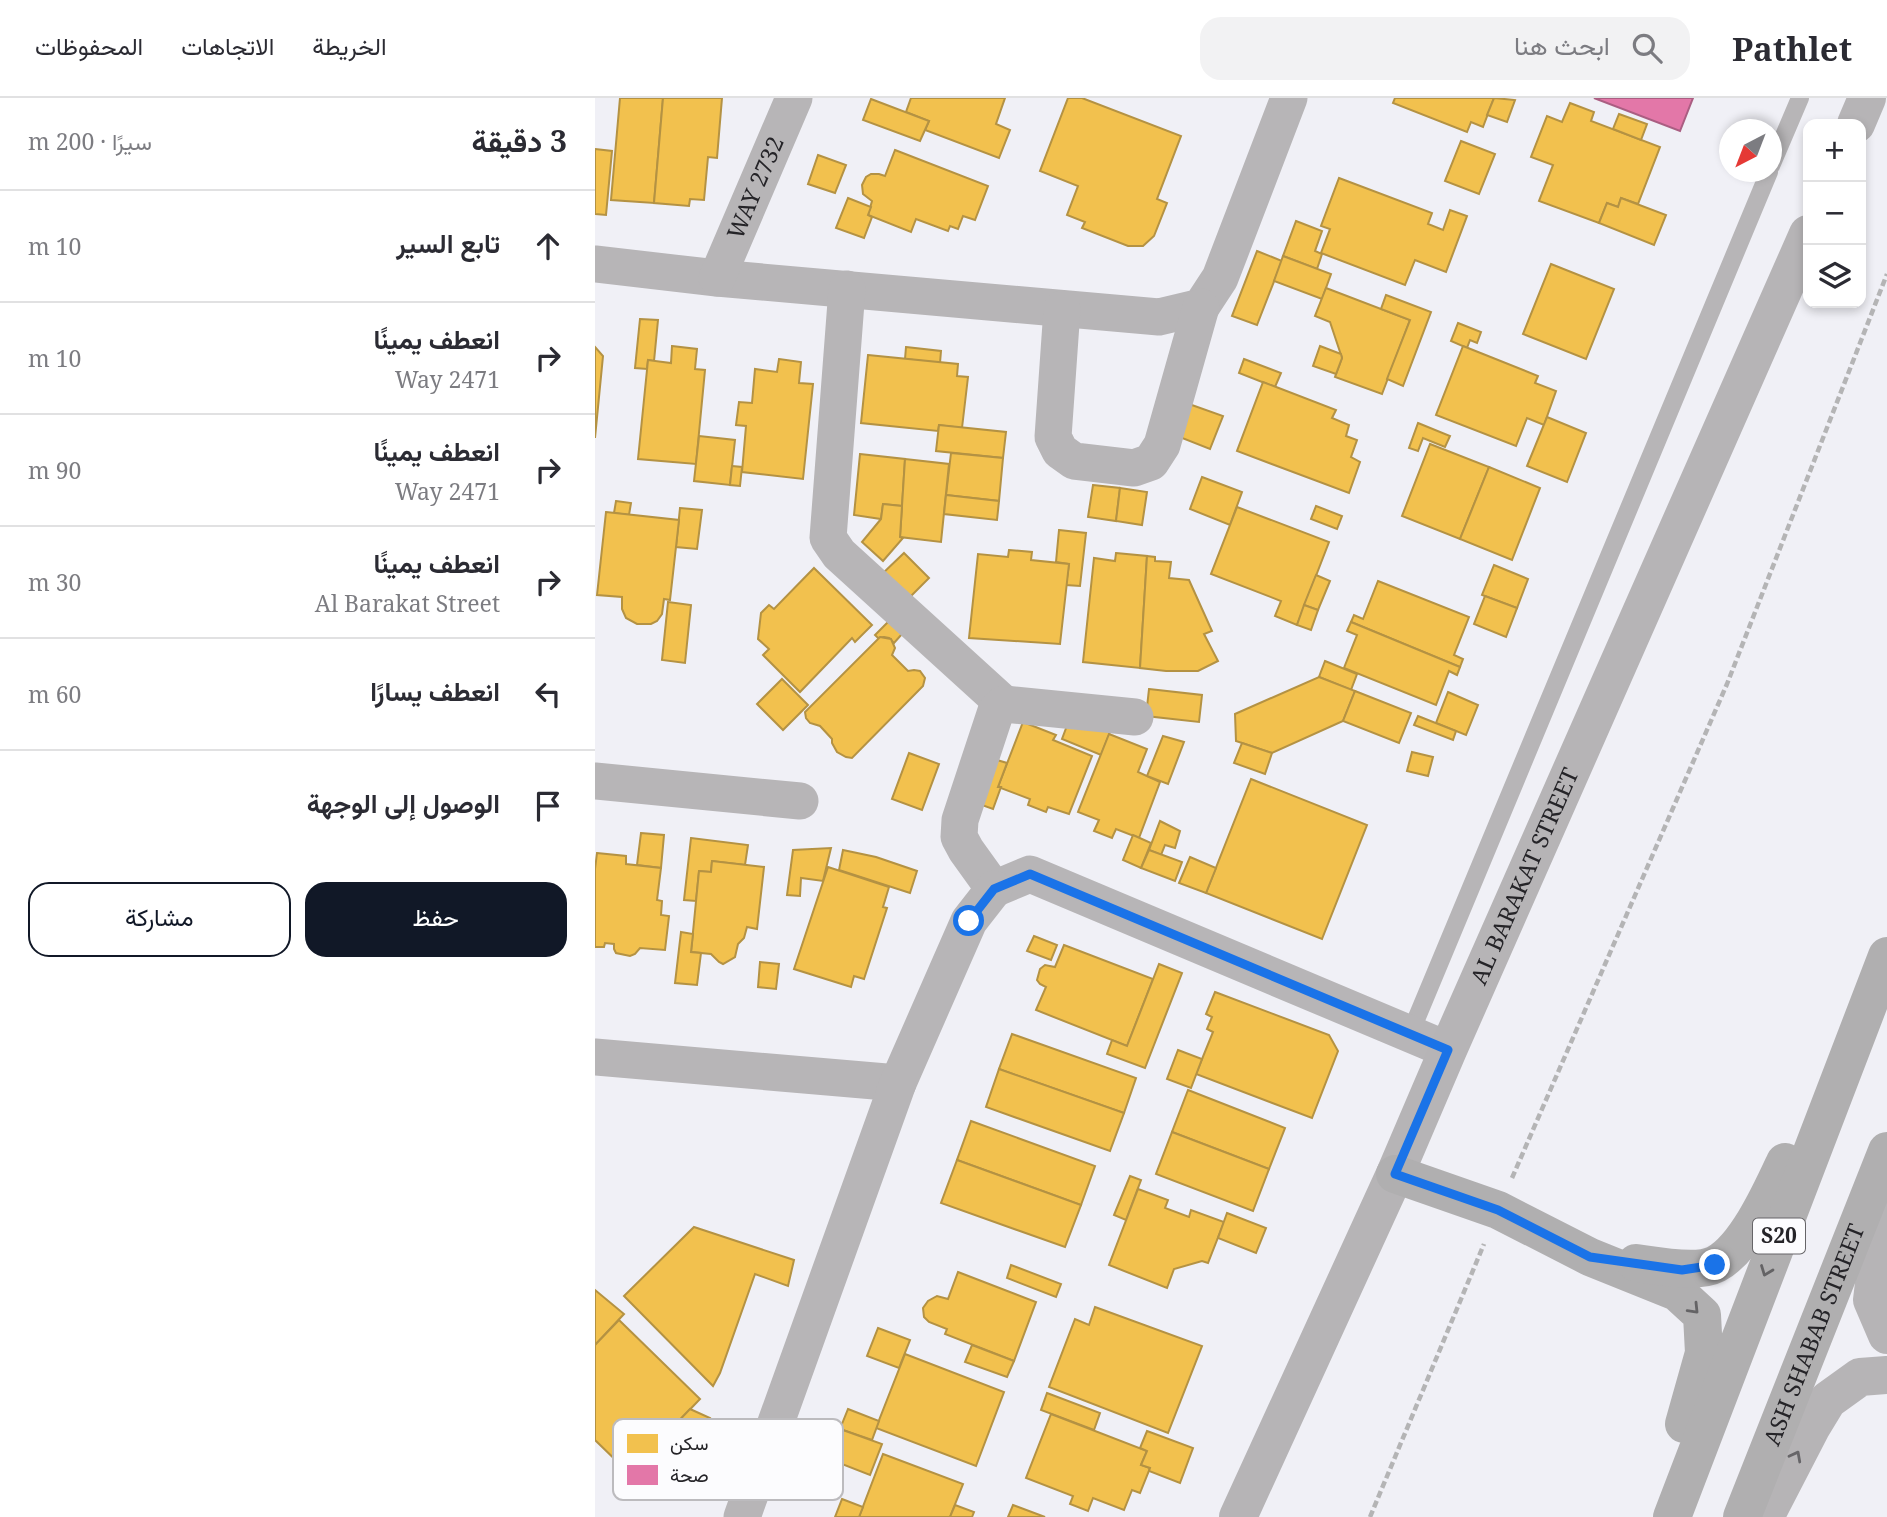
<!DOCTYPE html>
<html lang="ar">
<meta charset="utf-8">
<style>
:root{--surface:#fff;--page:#f2f2f3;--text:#2b2b33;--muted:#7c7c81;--line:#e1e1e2;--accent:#111827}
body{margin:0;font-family:"Noto Serif",Vazirmatn,serif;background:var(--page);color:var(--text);direction:rtl}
.controls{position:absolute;right:21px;top:21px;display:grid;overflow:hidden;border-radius:14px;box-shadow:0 4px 10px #0003}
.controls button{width:63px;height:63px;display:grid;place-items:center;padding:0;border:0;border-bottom:2px solid var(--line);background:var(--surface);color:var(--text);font:35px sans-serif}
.compass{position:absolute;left:1124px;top:21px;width:63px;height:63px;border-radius:50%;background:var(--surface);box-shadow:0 4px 10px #0003;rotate:222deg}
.stop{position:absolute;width:21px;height:21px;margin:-16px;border:5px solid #1a73e8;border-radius:50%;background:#fff}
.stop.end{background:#1a73e8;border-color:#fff;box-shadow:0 2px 7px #0008}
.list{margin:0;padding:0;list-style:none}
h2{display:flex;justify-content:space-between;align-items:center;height:91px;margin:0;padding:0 28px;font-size:30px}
h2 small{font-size:23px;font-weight:400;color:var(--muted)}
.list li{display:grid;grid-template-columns:46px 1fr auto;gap:21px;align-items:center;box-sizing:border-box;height:112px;padding:0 28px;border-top:2px solid var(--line)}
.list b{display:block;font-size:26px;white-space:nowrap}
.list p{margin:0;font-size:23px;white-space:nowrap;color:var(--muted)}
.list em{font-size:23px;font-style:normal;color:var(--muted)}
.actions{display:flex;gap:14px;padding:21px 28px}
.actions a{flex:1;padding:16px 0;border:2px solid var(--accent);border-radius:21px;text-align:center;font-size:24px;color:var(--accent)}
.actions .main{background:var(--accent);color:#fff}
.icon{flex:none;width:38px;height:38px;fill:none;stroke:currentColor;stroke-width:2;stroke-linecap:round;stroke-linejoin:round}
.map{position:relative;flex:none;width:1292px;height:1419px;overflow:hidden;direction:ltr}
header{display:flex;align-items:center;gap:42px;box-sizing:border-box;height:98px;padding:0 35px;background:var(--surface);border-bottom:2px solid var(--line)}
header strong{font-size:33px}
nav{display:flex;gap:38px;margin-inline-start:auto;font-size:24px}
.search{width:490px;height:63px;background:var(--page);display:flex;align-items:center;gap:18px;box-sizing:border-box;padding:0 24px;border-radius:21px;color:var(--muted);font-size:26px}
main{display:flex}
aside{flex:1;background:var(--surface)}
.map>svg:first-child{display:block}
.homes{fill:#f2c14e;stroke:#b49243;stroke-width:2}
.health{fill:#e377a8;stroke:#aa5e82;stroke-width:2}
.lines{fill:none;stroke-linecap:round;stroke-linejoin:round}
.path{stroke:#b4b4b5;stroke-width:4.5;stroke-dasharray:7 3.5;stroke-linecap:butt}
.lane{stroke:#b7b5b7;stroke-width:18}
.street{stroke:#b7b5b7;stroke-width:37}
.secondary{stroke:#b6b4b6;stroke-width:38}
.primary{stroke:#b0afb0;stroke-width:38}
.oneway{stroke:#646365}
.oneway2{stroke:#666568}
.route{stroke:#1a73e8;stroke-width:9}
.labels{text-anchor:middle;stroke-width:7;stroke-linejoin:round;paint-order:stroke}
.shield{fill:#fcfcfe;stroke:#666568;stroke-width:2}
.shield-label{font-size:21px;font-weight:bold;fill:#252428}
.street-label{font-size:23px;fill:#252428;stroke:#fcfcfe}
.key{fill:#fcfcfe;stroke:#bcbbbe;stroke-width:2}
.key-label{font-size:19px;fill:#252428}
</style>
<header>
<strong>Pathlet</strong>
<div class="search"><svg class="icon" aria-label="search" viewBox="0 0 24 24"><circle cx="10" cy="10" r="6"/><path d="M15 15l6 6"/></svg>ابحث هنا</div>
<nav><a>الخريطة</a><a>الاتجاهات</a><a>المحفوظات</a></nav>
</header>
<main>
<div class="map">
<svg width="1292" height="1419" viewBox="0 0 1292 1419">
<rect width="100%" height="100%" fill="#f0f0f6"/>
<g class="homes">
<path d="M25,0H68L59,105L16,102Z"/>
<path d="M68,0H127L122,60L113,59L109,102L95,101L94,108L59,105Z"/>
<path d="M316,0H410L401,26L415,32L404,60L330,32L334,23L311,14Z"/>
<path d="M473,0H487L586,38L562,101L572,105L559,138L548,148H533L487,130L490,124L472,117L483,88L445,73Z"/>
<path d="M800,0H899L888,29L876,24L872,34L798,5Z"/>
<path d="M899,0L920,2L912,24L892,17Z"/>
<path d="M276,1L334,23L325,43L268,22Z"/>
<path d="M975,5L999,14L996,23L1065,49L1043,106L1026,100L1023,109L1012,105L1004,125L944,103L958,67L936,59L952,18L967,24Z"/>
<path d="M1024,16L1052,26L1046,42L1018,31Z"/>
<path d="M866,43L900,56L884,96L850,83Z"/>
<path d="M0,51L17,53L11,117L0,116Z"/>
<path d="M300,52L393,88L380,122L368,118L363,131L355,128L353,133L321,121L316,134L273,117L277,103L268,96L267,87L271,79L276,76H284L290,78Z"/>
<path d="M223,57L251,67L240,95L213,86Z"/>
<path d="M744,80L837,115L833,126L848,132L855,112L872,118L851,174L820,162L810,187L726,155L735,131L726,128Z"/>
<path d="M253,100L276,109L273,117L277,119L269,140L241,130Z"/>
<path d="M1026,100L1071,117L1059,147L1004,125L1012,105L1023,109Z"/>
<path d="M701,123L727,133L720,153L727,156L722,171L688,158Z"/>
<path d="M662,153L687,163L662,227L637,218Z"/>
<path d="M688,158L736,176L727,201L679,183Z"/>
<path d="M956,166L1019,191L991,261L928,236Z"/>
<path d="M731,190L815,222L787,296L740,279L747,260L735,224L720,218Z"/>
<path d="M791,197L836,214L808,288L792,281L815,222L786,211Z"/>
<path d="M45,221L63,222L59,263L53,262L52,271L40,270Z"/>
<path d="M863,225L886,234L882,245L875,242L872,250L856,243Z"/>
<path d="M77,248L102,251L100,271L110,272L101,366L43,361L53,262L76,265Z"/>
<path d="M725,248L746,256L747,260L741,276L718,268Z"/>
<path d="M868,248L943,278L940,285L961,293L949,327L932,320L921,348L841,317Z"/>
<path d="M0,249L8,258L0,340Z"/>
<path d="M311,249L346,253L345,265L310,261Z"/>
<path d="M273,257L363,266L362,278L373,279L367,330L344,327L343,333L266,325Z"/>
<path d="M184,261L206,264L204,285L218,286L208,381L147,374L151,328L141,327L144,304L157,305L160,271L182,274Z"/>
<path d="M649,261L686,275L680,289L644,275Z"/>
<path d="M668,284L741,312L737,320L754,327L751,338L762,342L756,359L765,364L754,395L642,353Z"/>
<path d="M594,306L628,318L615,351L582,338Z"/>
<path d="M952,319L991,335L972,384L932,368Z"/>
<path d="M823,325L855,338L850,349L828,340L823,353L814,350Z"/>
<path d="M344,327L411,334L408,360L341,353Z"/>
<path d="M104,338L140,342L135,387L99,383Z"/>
<path d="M835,346L894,369L865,441L807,418Z"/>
<path d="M356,355L408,360L404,403L351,397Z"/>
<path d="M265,356L310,361L307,408L288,406L286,421L259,417Z"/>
<path d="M310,361L354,366L346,444L305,439Z"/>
<path d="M137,368L147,369L145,388L135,387Z"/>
<path d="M894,369L945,390L917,462L865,441Z"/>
<path d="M607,379L647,394L635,427L595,411Z"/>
<path d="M498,387L525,390L521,423L493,419Z"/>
<path d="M525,390L552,394L547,427L521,423Z"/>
<path d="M351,397L404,403L402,422L349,416Z"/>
<path d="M21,403L36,405L34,417L19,415Z"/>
<path d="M288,406L307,408L305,439L308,440L288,463L267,444L286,421Z"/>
<path d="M721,408L747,418L742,431L716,421Z"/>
<path d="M642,409L734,444L702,527L680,518L686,503L616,476Z"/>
<path d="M85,410L107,412L102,451L81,449Z"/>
<path d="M11,414L84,422L75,502L69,501L67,516L62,523L56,526H42L31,520L27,511V499L2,497Z"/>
<path d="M464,432L491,435L485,488L471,487L474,466L461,464Z"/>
<path d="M414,452L437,454L436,462L474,466L465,546L374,540L383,456L413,459Z"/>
<path d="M309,455L334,480L312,502L287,476Z"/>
<path d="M521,455L552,458L545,570L488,564L499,460L520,463Z"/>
<path d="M552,458L560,459V463L576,464L574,480L594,482L617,533L609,536L623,563L603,573H571L545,570Z"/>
<path d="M899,467L933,481L922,510L887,497Z"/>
<path d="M219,470L277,527L260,544L257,540L205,594L168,557L174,551L163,541L166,515L174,507L179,511Z"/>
<path d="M721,477L735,483L723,512L709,507Z"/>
<path d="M783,483L874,519L859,557L868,561L865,569L756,524L759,517L768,521Z"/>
<path d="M890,498L922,510L911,539L879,526Z"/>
<path d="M73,504L96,507L90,565L67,562Z"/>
<path d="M709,507L723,512L716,532L702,527Z"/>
<path d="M294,523L307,536L299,545L294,540L289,539L283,540L280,537Z"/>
<path d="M756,524L865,569L862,577L854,573L841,607L749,570L762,537L752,533Z"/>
<path d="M285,539L296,541L300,550L297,557L313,573L319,572L325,573L330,580L328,588L257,660L251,659L242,654L237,645V641L225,628L215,625L211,620L210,614Z"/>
<path d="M730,563L762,576L756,592L724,579Z"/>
<path d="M724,579L760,593L748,623L677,655L641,643L640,616Z"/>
<path d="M187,581L213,607L188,632L162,606Z"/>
<path d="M554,591L607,597L604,624L551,618Z"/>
<path d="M760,593L816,615L804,645L748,623Z"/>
<path d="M853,594L883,607L871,637L841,625Z"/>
<path d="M823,618L861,633L858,642L819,627Z"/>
<path d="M428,624L461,637L458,642L497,658L474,716L453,709L451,714L433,707L435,701L403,689Z"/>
<path d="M473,625L517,629L506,657L467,641Z"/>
<path d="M514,636L552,651L543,674L565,684L544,740L521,731L517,740L499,733L504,722L483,714Z"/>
<path d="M568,638L589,644L573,686L552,678Z"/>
<path d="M647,645L677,655L670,676L639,665Z"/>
<path d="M817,654L838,659L833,678L812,673Z"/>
<path d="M314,655L344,666L327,712L297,701Z"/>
<path d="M402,662L412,665L403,689H406L398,711L384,706Z"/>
<path d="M656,681L772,727L727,841L611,795Z"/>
<path d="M565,723L585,733L580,750L570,747L566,757L554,752Z"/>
<path d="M46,735L69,737L66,770L42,767Z"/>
<path d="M538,737L556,745L546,770L528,762Z"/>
<path d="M96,740L153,747L150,767L117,763L116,774L104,773L101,803L89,802Z"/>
<path d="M236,750L228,783L206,780L205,798L192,797L198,752Z"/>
<path d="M248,752L281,759L322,773L315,795L244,772Z"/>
<path d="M554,752L587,764L580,783L546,770Z"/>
<path d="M2,755L31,758V766L66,770L62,802L67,803L66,817L74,818L70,852L45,850L40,856L35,858L21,855L19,851V846L10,845L9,849H0V771Z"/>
<path d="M595,759L621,770L611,795L584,785Z"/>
<path d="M117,763L169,769L162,831L152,829L149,840L143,846L140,859L128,866L124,864L116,856L96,854L104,773L116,774Z"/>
<path d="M233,769L294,789L288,809L292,810L269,881L259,878L256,889L199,871Z"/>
<path d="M86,834L98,836L96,854L106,855L102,887L80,885Z"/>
<path d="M439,838L462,847L456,862L432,853Z"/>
<path d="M469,847L558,881L532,948L441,912L451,889L445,886L442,882L445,871L450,867L460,869Z"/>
<path d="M165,864L184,866L181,891L163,889Z"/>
<path d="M564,866L587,875L550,970L512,956L517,942L532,948Z"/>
<path d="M620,894L734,937L743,953L717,1020L601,976L618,934L612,931L617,919L611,916Z"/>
<path d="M417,936L541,980L529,1015L404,971Z"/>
<path d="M583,952L607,961L596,990L572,981Z"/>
<path d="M404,971L529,1015L515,1053L391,1009Z"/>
<path d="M593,992L690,1030L674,1071L577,1034Z"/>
<path d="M376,1023L500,1068L486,1107L362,1062Z"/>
<path d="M577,1034L674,1071L658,1113L561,1076Z"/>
<path d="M362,1062L486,1107L470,1149L346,1105Z"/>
<path d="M535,1078L546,1082L531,1122L519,1117Z"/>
<path d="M543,1091L573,1102L570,1110L594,1119L596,1112L629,1124L613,1165L607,1163L579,1171L572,1190L514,1167Z"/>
<path d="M632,1115L671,1130L661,1155L623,1140Z"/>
<path d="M99,1129L199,1162L193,1188L160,1176L125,1275L118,1288L29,1198Z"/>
<path d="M416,1167L466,1186L461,1199L412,1180Z"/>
<path d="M363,1174L441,1204L419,1263L350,1236L352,1231L334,1224L329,1219L328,1210L333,1203L342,1198L353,1201Z"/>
<path d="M0,1192L29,1216L0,1247Z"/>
<path d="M500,1209L607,1248L573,1335L454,1289L480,1221L494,1227Z"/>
<path d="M24,1222L105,1301L34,1375L0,1342V1247Z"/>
<path d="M283,1230L315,1242L304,1270L272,1258Z"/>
<path d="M377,1247L419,1263L412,1279L370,1264Z"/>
<path d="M310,1256L409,1294L381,1368L281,1330Z"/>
<path d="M452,1295L505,1315L499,1332L446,1312Z"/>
<path d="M95,1311L115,1320L89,1392L34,1375Z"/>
<path d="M253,1311L284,1323L277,1342L245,1331Z"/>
<path d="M456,1316L552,1353L546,1367L555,1370L545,1395L537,1392L529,1412L498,1400L493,1413L475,1406L478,1398L431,1380Z"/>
<path d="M245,1331L287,1346L275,1377L234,1361Z"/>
<path d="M552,1333L598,1350L585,1385L554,1373L555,1370L546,1367L552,1353L545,1350Z"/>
<path d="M288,1356L368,1386L355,1419H264Z"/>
<path d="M247,1401L268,1409L264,1419H240Z"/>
<path d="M360,1407L379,1414L377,1419H355Z"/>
<path d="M418,1407L450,1419H413Z"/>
</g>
<path class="health" d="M999,0H1098L1085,33Z"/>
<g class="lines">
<g class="path">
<path d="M917,1080L1132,586L1292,176"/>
<path d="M775,1419L889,1146"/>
</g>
<g class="lane">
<path d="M1176,68L1205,0"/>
<path d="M815,936L1174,74"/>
</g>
<g class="street">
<path d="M0,166L122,180L564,219L606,209L625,180L694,0"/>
<path id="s1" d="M122,180L199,0"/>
<path d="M252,191L233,440L244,456L409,606"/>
<path d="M467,211L458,339L465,353L479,363L539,370L556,364L567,347L606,209"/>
<path d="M0,683L205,703"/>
<path d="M399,791L435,776L853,952"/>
<path d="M399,791L371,752L364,739L365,722L401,613L409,606L540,619"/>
<path d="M0,959L303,985"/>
<path d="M147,1419L303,985L374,823L399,791"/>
</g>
<g class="secondary">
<path d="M1261,26L1272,0"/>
<path d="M1292,1114L1285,1137L1277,1202L1292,1237"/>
<path id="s2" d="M643,1419L800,1076L853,952L1213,136"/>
<path d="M1170,1419L1216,1330L1233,1302L1265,1279L1292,1277"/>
</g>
<g class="primary">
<path d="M800,1076L903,1112L995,1159L1082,1194L1107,1217L1109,1255L1089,1326"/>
<path d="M1041,1165C1062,1168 1102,1176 1121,1166C1151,1150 1176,1094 1190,1064"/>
<path d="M1077,1419L1292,858"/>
<path id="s3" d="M1147,1419L1292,1053"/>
</g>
</g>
<defs><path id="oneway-chevron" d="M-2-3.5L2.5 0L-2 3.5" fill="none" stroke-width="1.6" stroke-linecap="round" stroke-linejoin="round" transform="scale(1.75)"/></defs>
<g class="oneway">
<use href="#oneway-chevron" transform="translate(1171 1173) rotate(111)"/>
<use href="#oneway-chevron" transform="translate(1099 1211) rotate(46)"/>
</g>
<use class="oneway2" href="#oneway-chevron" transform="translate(1201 1358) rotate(-62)"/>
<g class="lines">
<path class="route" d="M374,823L399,791L435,776L853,952L800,1076L903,1112L995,1159L1087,1172L1120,1167"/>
</g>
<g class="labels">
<rect class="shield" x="1158" y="1120.5" width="52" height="35" rx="5"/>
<g class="shield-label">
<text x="1184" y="1145">S20</text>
</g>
<g class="street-label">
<text dy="8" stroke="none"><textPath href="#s1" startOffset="98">WAY 2732</textPath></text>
<text dy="8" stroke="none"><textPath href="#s2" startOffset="702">AL BARAKAT STREET</textPath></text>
<text dy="8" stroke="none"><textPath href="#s3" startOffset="196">ASH SHABAB STREET</textPath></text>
</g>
</g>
<rect x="18" y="1321" width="230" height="81" rx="10" class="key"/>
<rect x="32" y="1336" width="31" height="19" fill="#f2c14e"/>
<rect x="32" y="1367" width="31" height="20" fill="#e377a8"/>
<g class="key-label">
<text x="75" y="1352">سكن</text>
<text x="75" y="1384">صحة</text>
</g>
</svg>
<div class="controls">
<button>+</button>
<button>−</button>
<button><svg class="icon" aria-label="layers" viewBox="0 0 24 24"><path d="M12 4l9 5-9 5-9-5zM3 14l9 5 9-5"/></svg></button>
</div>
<svg class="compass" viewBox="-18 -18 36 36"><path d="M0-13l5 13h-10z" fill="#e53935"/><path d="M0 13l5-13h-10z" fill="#7c7c81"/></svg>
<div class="stop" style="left:374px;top:823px"></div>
<div class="stop end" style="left:1120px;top:1167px"></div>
</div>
<aside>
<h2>3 دقيقة<small>سيرًا · 200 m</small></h2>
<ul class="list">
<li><svg class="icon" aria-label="ahead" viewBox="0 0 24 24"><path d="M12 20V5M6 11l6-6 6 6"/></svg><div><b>تابع السير</b></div><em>10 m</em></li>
<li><svg class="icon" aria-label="right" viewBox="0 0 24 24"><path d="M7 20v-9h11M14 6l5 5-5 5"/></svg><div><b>انعطف يمينًا</b><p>Way 2471</p></div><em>10 m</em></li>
<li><svg class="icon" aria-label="right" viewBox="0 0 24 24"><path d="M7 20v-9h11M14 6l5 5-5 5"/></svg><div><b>انعطف يمينًا</b><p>Way 2471</p></div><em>90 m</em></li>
<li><svg class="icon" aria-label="right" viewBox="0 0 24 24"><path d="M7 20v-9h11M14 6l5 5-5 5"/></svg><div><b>انعطف يمينًا</b><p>Al Barakat Street</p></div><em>30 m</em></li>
<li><svg class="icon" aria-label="left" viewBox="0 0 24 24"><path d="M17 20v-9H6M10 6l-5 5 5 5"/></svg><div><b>انعطف يسارًا</b></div><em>60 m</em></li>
<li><svg class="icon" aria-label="arrive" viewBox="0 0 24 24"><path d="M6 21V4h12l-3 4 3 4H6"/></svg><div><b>الوصول إلى الوجهة</b></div></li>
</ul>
<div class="actions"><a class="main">حفظ</a><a>مشاركة</a></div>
</aside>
</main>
